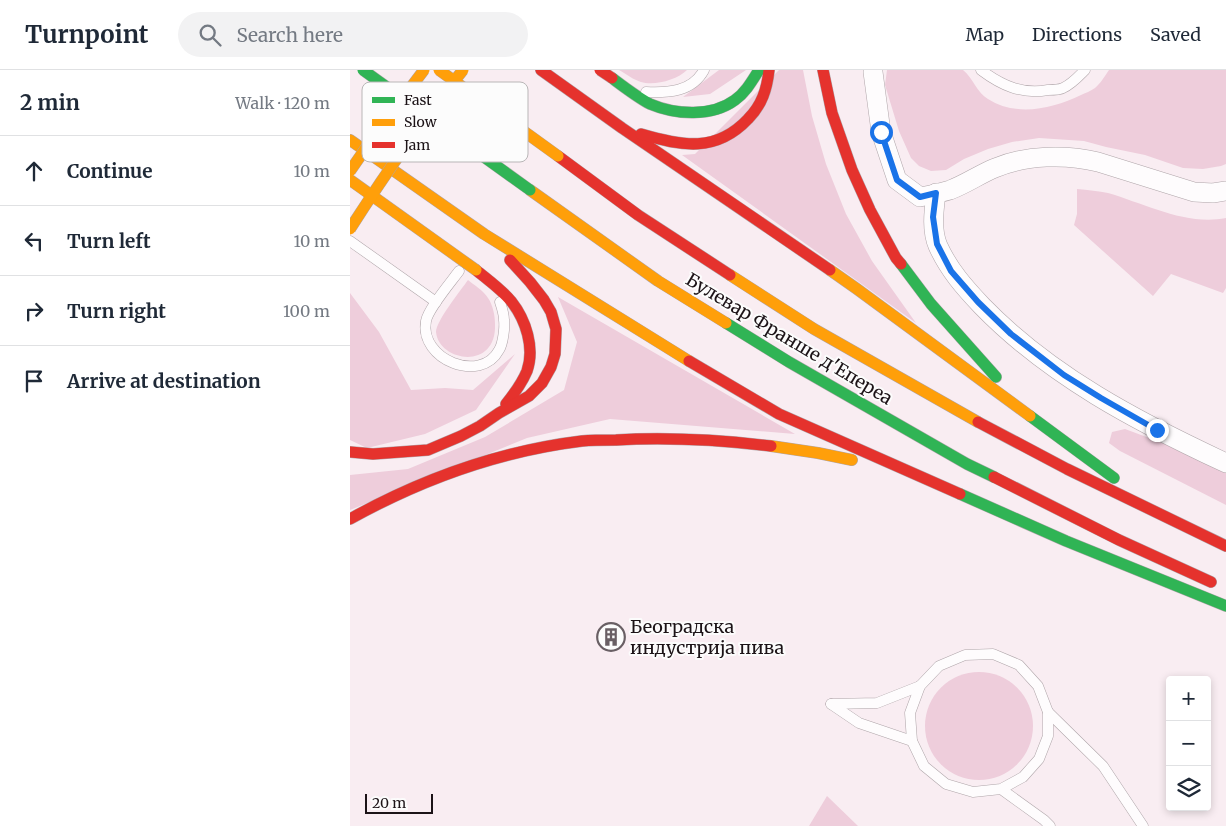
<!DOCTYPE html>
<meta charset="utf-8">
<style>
:root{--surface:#fff;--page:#f2f2f3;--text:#1f2937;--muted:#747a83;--line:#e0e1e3}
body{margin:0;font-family:Merriweather,serif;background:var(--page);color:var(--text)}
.controls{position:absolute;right:15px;bottom:15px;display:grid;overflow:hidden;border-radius:5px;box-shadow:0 2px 8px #0003}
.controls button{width:45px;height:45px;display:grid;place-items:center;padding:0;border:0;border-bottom:1px solid var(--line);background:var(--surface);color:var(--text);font:25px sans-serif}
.scale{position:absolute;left:15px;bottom:12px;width:68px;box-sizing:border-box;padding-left:5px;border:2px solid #1c1317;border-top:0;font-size:14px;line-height:18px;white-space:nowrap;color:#1c1317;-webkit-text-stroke:4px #fcfcfc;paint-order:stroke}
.stop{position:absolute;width:15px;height:15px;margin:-11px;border:4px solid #1a73e8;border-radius:50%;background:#fff}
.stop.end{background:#1a73e8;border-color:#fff;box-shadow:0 1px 5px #0008}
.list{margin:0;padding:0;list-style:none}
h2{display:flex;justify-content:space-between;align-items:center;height:65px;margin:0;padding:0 20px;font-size:21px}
h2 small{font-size:16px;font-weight:400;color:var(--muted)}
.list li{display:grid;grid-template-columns:32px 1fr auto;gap:15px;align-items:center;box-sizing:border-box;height:70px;padding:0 20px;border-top:1px solid var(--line)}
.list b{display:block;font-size:19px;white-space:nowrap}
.list em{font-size:16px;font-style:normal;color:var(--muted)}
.icon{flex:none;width:28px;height:28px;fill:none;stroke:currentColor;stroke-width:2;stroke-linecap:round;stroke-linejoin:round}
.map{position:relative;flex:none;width:876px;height:756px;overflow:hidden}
header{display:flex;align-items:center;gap:30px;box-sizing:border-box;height:70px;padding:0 25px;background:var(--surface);border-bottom:1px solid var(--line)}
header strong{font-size:24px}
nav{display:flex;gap:28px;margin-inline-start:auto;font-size:18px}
.search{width:350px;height:45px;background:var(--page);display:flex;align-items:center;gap:12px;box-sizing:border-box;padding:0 18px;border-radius:28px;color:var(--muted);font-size:19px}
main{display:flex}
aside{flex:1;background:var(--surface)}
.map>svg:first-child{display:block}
.green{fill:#eecddb}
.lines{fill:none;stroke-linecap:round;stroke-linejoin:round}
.lane-casing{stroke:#afa5a9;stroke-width:11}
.street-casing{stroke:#afa5a9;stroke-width:20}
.fast-casing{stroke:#afa5a9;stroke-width:12}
.slow-casing{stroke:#afa5a9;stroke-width:12}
.jam-casing{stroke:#afa5a9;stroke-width:12}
.lane{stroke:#fefcfd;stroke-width:10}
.street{stroke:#fefcfd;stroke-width:19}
.fast{stroke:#30b455;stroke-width:11}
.slow{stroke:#ff9f0a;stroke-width:11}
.jam{stroke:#e5322d;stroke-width:11}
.fast-bridge-casing{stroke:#afa5a9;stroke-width:12;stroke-linecap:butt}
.slow-bridge-casing{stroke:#afa5a9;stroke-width:12;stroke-linecap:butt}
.jam-bridge-casing{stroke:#afa5a9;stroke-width:12;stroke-linecap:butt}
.fast-bridge{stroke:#30b455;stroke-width:11}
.slow-bridge{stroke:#ff9f0a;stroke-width:11}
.jam-bridge{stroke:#e5322d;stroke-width:11}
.route{stroke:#1a73e8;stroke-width:6}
.labels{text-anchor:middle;stroke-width:4;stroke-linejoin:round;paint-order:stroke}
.street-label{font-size:18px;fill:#1c1317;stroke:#fcfcfc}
.poi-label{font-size:18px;fill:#1c1317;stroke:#fcfcfc;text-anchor:start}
.key{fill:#fcfcfc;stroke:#b9b6b7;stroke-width:1}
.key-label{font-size:14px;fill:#1c1317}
</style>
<header>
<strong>Turnpoint</strong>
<div class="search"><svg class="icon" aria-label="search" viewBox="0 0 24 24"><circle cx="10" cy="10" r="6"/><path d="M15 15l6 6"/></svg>Search here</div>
<nav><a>Map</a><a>Directions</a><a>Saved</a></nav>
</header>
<main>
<aside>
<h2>2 min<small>Walk · 120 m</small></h2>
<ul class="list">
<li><svg class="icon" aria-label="ahead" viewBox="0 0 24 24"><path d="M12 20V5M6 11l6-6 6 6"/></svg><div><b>Continue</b></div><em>10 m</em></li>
<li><svg class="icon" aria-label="left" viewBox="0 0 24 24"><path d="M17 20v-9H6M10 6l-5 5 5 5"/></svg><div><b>Turn left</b></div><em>10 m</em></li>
<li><svg class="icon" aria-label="right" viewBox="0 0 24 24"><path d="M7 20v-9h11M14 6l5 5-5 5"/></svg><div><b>Turn right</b></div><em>100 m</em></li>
<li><svg class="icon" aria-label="arrive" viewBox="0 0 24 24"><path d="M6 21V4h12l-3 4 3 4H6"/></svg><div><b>Arrive at destination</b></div></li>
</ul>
</aside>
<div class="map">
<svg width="876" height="756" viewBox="0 0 876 756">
<rect width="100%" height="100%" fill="#f9edf2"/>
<g class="green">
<path d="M269,0H337C327,10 304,16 291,12C284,10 276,4 269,0Z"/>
<path d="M369,0H396L360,24L333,27Z"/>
<path d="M429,0H453L462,46L476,94L496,144L522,191L566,253L332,85L345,84Z"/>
<path d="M537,0H613C623,8 627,23 638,29C666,47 702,39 731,25C735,23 741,21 745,18C750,14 755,6 759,0H876V94L871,96L853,99L833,98L795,85L756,77L734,71L689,68L662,72L638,79L614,89L596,100L581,101L569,96L561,88L549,61L535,15Z"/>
<path d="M727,119C738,120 749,121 758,123C796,134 836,156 876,148V218L873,223L821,204L803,226L724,155L727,144Z"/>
<path d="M118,210C124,215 134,221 138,228C143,235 145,246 145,254C147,301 89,292 86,262C86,251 111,220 118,210Z"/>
<path d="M0,223L29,262L61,320L95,318L123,320L165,284L126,340L75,364L17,378L0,370Z"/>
<path d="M208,227L445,364L260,349L177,368L0,440V405L58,399L135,367L214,320L227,272Z"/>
<path d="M775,359L818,375L876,401V435L770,381L759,373L762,362Z"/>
<circle cx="629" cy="656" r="54"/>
<path d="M477,726L508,756H459Z"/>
</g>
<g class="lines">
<defs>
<g id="lane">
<path d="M631,0C651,15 672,25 698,20C703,20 709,20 713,18C722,14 729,6 735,0"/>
<path d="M296,22C318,23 342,22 354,0"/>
<path d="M0,171L86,232"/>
<path d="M109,201C101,212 78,239 76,251C69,290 131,314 149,280C153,274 155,257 154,250C154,244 152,238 150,232"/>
<path d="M481,634L527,633L570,616"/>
<path d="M481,634L509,653L562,671"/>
<path d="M698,642L753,696L793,756"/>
<path d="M651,719L673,707L689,689L698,666V642L688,616L669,595L643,584L615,585L589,596L570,616L560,643L562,671L574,696L596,714L623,722L651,719L694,750L700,756"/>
</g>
<g id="street">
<path d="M523,2L531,62L547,110L570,127C580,125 590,123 600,120C616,114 630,104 645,98C676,85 716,84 748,92L844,122L863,123L876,121"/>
<path d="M586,123C584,140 581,160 588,176C599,200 614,217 632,236C700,306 788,352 876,393"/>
</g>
<g id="fast">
<path d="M262,8C274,17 287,27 300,34C326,45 362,47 385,30C396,22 402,11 409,0"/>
<path d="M551,194L581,234L646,307"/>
<path d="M376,253L439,292L617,394L644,407"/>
<path d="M680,346L764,408"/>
<path d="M610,424L716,471L876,536"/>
</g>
<g id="slow">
<path d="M0,70L134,164L339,291"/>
<path d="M180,120L308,211L376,253"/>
<path d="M480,200L507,219L680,346"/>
<path d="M380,205L464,259L628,352"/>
<path d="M421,376L468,383L502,390"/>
</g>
<g id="jam">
<path d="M191,0L272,58L480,200"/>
<path d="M473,0L482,43L502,100L520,140L546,188L551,194"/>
<path d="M291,64C332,76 366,83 398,49C412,35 417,19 419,0"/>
<path d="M208,86L288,145L380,205"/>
<path d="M126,200C138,210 151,219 161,231C176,250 185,278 177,301C172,313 164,324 156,334"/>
<path d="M339,291L429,344L610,424"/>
<path d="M628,352L717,399L876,476"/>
<path d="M0,382L23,384L78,380L111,366L130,356L149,343L179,326L192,313L201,297L205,284L206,259L201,242L194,230L180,212L160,190"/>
<path d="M644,407L769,470L861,512"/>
<path d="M0,449C72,409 150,381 232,371C243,370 255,370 266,370C317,367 370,370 421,376"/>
</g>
</defs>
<use href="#lane" class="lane-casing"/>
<use href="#street" class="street-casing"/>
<use href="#fast" class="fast-casing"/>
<use href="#slow" class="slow-casing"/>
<use href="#jam" class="jam-casing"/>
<use href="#lane" class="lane"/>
<use href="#street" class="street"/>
<use href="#fast" class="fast"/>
<use href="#slow" class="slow"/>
<use href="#jam" class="jam"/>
<defs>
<path id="fast-bridge" d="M13,0L180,120"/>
<g id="slow-bridge">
<path d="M89,0L208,86"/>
<path d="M0,101L27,62L74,0"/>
<path d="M0,110L126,200"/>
<path d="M0,159C35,104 72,51 113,0"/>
</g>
<path id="jam-bridge" d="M250,0L262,8"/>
</defs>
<use href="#fast-bridge" class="fast-bridge-casing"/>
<use href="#slow-bridge" class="slow-bridge-casing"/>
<use href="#jam-bridge" class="jam-bridge-casing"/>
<use href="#fast-bridge" class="fast-bridge"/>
<use href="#slow-bridge" class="slow-bridge"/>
<use href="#jam-bridge" class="jam-bridge"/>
</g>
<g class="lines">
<path class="route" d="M531,62L547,110L570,127L586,123L583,147L587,174L601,201L628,232L661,264L714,305L751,328L807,360"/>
</g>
<defs>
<symbol id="building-ring" viewBox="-11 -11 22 22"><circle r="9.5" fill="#fcfcfc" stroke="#695f64" stroke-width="1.5"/><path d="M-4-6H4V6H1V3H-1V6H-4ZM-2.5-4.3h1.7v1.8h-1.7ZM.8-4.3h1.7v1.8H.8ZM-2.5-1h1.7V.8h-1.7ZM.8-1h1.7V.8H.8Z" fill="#695f64"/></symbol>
</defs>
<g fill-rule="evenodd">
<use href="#building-ring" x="245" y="551" width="32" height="32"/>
</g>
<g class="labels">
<g class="street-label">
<text transform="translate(439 269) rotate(31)" y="6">Булевар Франше д'Епереа</text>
</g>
<g class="poi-label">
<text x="280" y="563">Београдска<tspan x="280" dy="21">индустрија пива</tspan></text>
</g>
</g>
<rect x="12" y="12" width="166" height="80" rx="8" class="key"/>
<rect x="22" y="27" width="23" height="6" fill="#30b455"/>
<rect x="22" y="49" width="23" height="7" fill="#ff9f0a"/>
<rect x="22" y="72" width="23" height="6" fill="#e5322d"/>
<g class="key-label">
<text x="54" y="35">Fast</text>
<text x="54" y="57">Slow</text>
<text x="54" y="80">Jam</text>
</g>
</svg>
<div class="controls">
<button>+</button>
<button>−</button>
<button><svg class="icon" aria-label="layers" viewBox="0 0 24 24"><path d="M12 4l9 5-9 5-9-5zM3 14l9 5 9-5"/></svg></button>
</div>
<div class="scale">20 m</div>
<div class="stop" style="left:531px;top:62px"></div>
<div class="stop end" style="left:807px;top:360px"></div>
</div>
</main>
